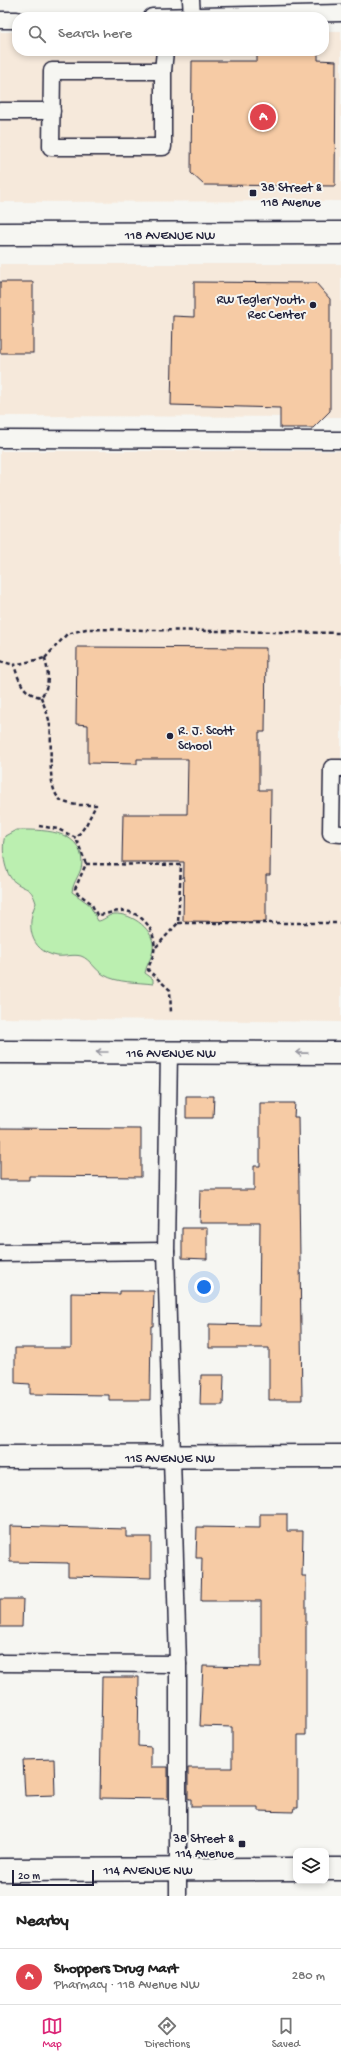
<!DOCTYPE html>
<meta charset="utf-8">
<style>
:root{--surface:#fff;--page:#f2f2f2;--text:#222;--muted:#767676;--line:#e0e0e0;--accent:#db2777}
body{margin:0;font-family:"Gochi Hand",sans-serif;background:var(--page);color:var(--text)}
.controls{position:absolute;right:12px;bottom:12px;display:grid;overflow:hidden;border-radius:8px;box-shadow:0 2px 6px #0003}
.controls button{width:36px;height:36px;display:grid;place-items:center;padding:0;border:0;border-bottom:1px solid var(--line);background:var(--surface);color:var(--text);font:20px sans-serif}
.scale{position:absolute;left:12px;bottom:10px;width:82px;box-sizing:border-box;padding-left:4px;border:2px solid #22223b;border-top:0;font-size:11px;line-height:14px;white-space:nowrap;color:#22223b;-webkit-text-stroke:3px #f6f6f2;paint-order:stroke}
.you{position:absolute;left:204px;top:1287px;width:14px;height:14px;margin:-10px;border:3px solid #fff;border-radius:50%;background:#1a73e8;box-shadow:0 0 0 6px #1a73e833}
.badge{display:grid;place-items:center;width:26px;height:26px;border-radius:50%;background:var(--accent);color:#fff;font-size:13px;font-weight:700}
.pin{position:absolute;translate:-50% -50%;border:2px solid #fff;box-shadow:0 1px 4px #0006}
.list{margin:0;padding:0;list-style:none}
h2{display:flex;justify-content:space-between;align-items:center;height:52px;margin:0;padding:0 16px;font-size:17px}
h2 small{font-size:13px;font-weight:400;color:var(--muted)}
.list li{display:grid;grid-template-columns:26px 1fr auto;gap:12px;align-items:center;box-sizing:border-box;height:56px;padding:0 16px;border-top:1px solid var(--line)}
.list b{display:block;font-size:15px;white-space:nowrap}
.list p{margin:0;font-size:13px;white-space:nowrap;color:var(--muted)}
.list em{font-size:13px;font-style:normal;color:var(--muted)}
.icon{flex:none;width:22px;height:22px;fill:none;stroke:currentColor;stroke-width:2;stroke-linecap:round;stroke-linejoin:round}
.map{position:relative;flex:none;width:341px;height:1896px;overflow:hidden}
.search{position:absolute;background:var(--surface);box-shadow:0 2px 6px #0003;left:12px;right:12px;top:12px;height:44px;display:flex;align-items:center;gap:10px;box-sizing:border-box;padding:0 14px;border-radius:16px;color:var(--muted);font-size:15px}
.sheet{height:108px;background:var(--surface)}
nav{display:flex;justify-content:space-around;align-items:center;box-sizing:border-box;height:56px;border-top:1px solid var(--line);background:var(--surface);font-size:11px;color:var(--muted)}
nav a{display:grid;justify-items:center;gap:2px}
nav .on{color:var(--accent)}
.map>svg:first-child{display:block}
.built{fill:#f6e9db}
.green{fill:#bbefb0;stroke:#6e8876}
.building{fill:#f6cba5;stroke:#22223b}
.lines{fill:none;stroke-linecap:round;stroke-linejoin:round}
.service-casing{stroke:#22223b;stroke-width:19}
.minor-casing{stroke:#22223b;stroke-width:25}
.tertiary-casing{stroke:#22223b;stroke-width:25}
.secondary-casing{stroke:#22223b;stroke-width:25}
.path{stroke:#22223b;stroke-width:2.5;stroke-dasharray:4 3;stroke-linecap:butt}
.service{stroke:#f6f6f2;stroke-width:16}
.minor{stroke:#f6f6f2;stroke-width:22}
.tertiary{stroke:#f6f6f2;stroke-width:22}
.secondary{stroke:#f6f6f2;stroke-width:22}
.oneway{stroke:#9797a0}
.poi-dot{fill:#22223b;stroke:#f6f6f2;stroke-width:1.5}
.labels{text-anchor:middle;stroke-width:4;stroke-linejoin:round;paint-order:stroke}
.poi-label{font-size:13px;fill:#22223b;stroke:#f6f6f2;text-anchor:start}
.street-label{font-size:13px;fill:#22223b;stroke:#f6f6f2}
</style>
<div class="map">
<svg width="341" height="1896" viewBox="0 0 341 1896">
<rect width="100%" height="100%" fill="#f6f6f2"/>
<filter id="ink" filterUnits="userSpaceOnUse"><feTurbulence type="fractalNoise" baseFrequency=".025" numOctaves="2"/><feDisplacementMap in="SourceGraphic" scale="8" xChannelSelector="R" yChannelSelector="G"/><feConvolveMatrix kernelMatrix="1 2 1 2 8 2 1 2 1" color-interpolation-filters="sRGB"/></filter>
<g filter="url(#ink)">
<g class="built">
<path d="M324,31H341V201L0,202V32H17V51H324Z"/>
<path d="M0,264H341V417L0,416Z"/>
<path d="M0,451H341V1022L0,1018Z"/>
</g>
<path class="green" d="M16,830C40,830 81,828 82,862C82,873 73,881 72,892L89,904L98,921C103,921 108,915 114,914C132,913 156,930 153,950C152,958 146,965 145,973L153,979V984C138,982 117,983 104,975C96,971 90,959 81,956C73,954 65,957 57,956C29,951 26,924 36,903C31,886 27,891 15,882C4,875 1,847 5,836Z"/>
<g class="building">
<path d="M257,51H318V60L336,61L335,186L204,185L191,173L192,61H257Z"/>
<rect x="0" y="282" width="33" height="71"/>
<path d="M194,282L316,283L330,299V411L313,428H280V408L171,405L173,316L194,317Z"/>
<path d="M77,647L266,648L265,732H259V790H271L270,875H266V922L183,921L184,862H122L123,814H187L188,759H137V764L88,763V725L76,724Z"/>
<path d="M186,1096H214L213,1118H186Z"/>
<path d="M260,1103H295L294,1117H298L302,1400H269V1348H209V1324L259,1325L260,1223H199L200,1190H254V1166H260Z"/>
<path d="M0,1128L141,1129V1177L29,1176V1180H0Z"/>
<path d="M182,1228H207V1259L182,1258Z"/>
<path d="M120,1291H154L153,1326H151L150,1400H109V1395L30,1394V1384L15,1383V1348H71V1293L120,1294Z"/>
<path d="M201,1375H224L223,1405H200Z"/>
<path d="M260,1514H287V1531H303L302,1576H306V1735H298V1808H294L293,1812L258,1811V1807H191V1799H188V1768H232V1727L200,1726L203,1666L261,1667V1601H201L202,1558H196L197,1527L260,1528Z"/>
<path d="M10,1526L126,1529V1537H151V1578L68,1576V1563L10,1562Z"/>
<path d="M0,1599H23L22,1627H0Z"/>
<path d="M102,1677H139L138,1746L151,1747V1767H168V1799L100,1798Z"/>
<path d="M54,1759L55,1795L25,1796L23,1760Z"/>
</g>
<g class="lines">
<defs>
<g id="service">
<path d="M191,0L192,16"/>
<path d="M152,17L341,13"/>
<path d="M0,20H17"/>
<path d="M52,71H163V147H51Z"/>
<path d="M163,71L165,51"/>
<path d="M0,111H52"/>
<path d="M0,439L341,440"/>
<path d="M341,768H332L331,833L341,834"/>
<path d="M169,1051L166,1251L178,1664V1896"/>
<path d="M0,1253L166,1251"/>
<path d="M0,1663L178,1664"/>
</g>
<g id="minor">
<path d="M0,1052L341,1053"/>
<path d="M0,1457L341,1456"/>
</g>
<g id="tertiary">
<path d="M326,1869H341"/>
<path d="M0,1870L296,1869"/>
</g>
<path id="secondary" d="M0,234L341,233"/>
</defs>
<use href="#service" class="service-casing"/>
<use href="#minor" class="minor-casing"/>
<use href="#tertiary" class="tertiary-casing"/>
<use href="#secondary" class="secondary-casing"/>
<g class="path">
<path d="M45,658L67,634L86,629L341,633"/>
<path d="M45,658C48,672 51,684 41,697C23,694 19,681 14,665Z"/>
<path d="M0,661L14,665"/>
<path d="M41,697C44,706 49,716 50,726C53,745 45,791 62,801C71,806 86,805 96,805L86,825L76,838"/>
<path d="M39,826L58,829L76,838L86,864L75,889L76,892L91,903L97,915C106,915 115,910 125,911C145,914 157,933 154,952C153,958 149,964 148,970L170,990L171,1013"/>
<path d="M86,864L181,865L178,923L156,947"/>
<path d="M178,923H341"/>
</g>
<use href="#service" class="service"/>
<use href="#minor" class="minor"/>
<use href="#tertiary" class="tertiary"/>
<use href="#secondary" class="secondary"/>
</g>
<defs><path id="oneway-shaft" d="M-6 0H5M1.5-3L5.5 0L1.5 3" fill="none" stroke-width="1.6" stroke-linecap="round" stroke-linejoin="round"/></defs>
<g class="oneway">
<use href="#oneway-shaft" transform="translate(102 1052) rotate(180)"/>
<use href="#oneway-shaft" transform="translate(302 1053) rotate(-179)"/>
</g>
</g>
<g class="poi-dot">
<rect x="249" y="189" width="8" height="8" rx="2"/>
<circle cx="313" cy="305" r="4"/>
<circle cx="170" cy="736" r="4"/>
<rect x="238" y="1840" width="8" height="8" rx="2"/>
</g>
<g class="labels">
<g class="poi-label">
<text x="261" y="191">38 Street &amp;<tspan x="261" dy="15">118 Avenue</tspan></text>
<text x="305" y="303" text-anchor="end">RW Tegler Youth<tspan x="305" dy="15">Rec Center</tspan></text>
<text x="178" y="734">R. J. Scott<tspan x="178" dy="15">School</tspan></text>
<text x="234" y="1842" text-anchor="end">38 Street &amp;<tspan x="234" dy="15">114 Avenue</tspan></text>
</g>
<g class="street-label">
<text x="170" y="239">118 AVENUE NW</text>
<text x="171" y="1057">116 AVENUE NW</text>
<text x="170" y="1462">115 AVENUE NW</text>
<text x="148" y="1874">114 AVENUE NW</text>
</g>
</g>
</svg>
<div class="controls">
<button><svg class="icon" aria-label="layers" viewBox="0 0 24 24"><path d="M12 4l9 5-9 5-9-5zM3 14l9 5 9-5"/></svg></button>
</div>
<div class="scale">20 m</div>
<div class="you"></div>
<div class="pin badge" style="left:263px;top:117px;background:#e0444e">A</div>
<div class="search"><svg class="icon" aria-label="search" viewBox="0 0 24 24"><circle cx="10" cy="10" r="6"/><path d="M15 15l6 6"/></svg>Search here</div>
</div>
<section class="sheet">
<h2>Nearby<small></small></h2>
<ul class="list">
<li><span class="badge" style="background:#e0444e">A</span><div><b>Shoppers Drug Mart</b><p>Pharmacy · 118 Avenue NW</p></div><em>280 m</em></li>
</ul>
</section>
<nav>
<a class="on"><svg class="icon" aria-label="map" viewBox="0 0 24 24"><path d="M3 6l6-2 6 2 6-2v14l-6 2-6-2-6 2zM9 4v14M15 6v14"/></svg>Map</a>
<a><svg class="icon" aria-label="directions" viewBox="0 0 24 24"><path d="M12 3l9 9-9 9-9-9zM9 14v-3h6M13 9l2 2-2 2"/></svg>Directions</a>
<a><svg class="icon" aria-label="saved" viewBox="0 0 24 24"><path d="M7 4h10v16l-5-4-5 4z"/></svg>Saved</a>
</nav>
